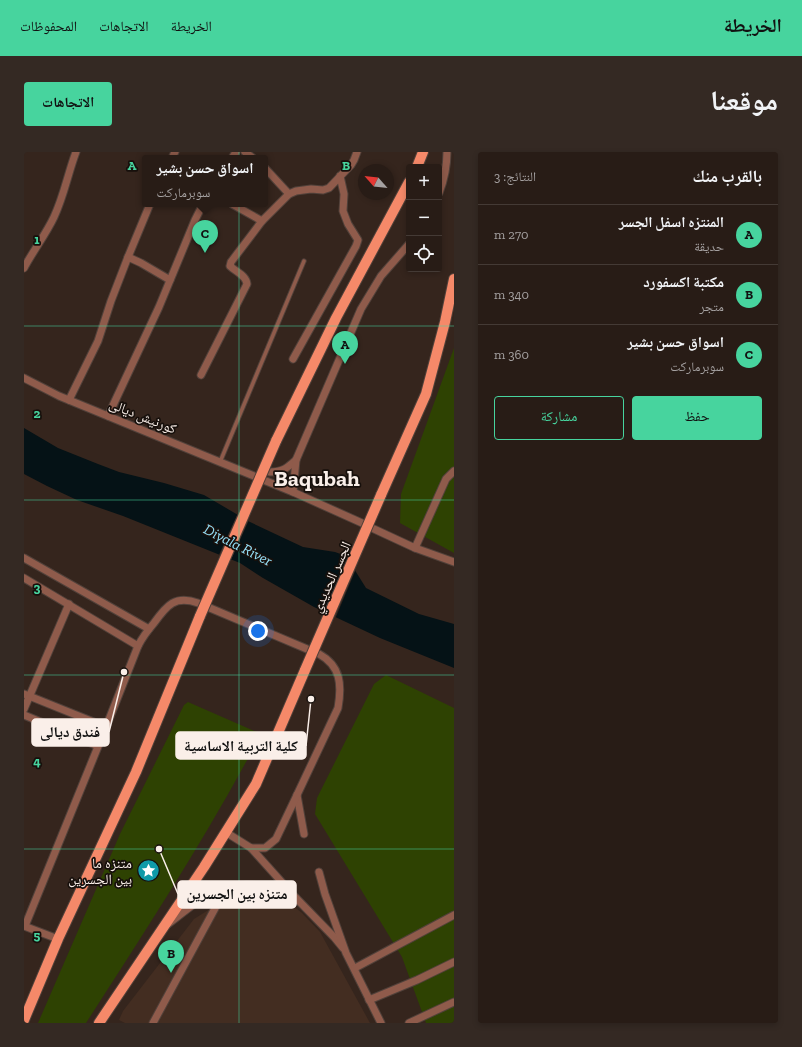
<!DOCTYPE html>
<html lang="ar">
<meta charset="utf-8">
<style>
:root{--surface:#281c16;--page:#342923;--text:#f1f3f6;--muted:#a5a1a1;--line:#443a35;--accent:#47d49e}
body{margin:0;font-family:"Zilla Slab","Noto Naskh Arabic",serif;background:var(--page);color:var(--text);direction:rtl}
.controls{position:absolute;right:12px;top:12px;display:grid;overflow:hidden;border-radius:4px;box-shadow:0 2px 6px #0003}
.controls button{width:36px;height:36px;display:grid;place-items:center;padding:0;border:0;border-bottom:1px solid var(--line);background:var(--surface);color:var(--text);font:20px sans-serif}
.compass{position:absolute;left:334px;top:12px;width:36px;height:36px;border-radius:50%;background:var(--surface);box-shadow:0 2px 6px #0003;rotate:297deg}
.you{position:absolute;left:234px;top:479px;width:14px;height:14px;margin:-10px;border:3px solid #fff;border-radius:50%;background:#1a73e8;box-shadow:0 0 0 6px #1a73e833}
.badge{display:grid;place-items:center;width:26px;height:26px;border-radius:50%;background:var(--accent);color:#111;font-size:13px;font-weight:700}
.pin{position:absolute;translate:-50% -33px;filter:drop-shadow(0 1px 2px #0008)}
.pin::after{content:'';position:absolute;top:21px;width:14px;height:12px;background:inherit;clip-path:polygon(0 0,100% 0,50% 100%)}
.popup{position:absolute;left:118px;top:3px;width:126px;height:52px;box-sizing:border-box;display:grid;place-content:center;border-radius:4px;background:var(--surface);filter:drop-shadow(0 1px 3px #0005);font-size:13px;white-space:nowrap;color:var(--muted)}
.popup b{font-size:15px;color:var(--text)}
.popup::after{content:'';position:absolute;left:50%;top:100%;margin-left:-8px;border:8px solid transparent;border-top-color:var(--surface)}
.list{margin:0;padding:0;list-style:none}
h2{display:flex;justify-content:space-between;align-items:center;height:52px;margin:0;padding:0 16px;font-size:17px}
h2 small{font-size:13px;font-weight:400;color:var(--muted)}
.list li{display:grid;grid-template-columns:26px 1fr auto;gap:12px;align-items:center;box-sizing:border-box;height:60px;padding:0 16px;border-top:1px solid var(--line)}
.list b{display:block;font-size:15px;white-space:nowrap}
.list p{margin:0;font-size:13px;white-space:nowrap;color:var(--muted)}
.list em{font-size:13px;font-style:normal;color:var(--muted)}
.actions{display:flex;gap:8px;padding:12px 16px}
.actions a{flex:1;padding:9px 0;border:1px solid var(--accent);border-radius:4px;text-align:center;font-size:14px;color:var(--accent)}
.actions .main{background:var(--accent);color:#111}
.icon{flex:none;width:22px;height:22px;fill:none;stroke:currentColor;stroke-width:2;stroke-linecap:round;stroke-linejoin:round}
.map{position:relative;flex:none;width:430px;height:871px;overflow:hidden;direction:ltr;border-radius:4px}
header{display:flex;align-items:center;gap:24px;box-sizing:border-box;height:56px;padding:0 20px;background:var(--accent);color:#111}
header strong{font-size:19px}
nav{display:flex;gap:22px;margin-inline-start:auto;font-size:14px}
.intro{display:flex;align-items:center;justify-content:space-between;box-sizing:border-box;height:96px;padding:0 24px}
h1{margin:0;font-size:28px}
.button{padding:10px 18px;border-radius:4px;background:var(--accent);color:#111;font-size:14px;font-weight:700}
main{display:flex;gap:24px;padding:0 24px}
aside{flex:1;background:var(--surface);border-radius:4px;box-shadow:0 2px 6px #0003}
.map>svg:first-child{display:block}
.built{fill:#432d21}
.green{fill:#2e4202}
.water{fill:#051216}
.pier{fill:#35251d}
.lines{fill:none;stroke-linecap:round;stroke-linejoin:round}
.lane-casing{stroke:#51413a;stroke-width:5.5}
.street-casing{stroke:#51413a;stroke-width:9}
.primary-casing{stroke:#51413a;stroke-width:12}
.lane{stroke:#8f5b4b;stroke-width:3.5}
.street{stroke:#8f5b4b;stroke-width:7}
.primary{stroke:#f58969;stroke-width:10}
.primary-bridge-casing{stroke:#51413a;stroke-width:12;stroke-linecap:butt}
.primary-bridge{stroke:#f58969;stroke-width:10}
.grid{fill:none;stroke:#47d49e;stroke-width:1;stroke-opacity:0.55}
.labels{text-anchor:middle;stroke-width:3.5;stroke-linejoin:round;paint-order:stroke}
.street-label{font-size:14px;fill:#faefe9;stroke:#17100c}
.poi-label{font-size:14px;fill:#faefe9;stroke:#17100c;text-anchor:end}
.water-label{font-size:15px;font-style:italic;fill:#95e0f8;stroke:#17100c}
.town-label{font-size:22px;font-weight:bold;fill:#faefe9;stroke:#17100c}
.grid-label{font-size:13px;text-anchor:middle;font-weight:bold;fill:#47d49e;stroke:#17100c;stroke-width:3.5;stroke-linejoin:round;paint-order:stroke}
.leader{fill:none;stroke:#faefe9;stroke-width:1.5}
.callout-dot{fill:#faefe9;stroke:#17100c;stroke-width:1.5}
.callout{fill:#faefe9;stroke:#faefe9;stroke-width:1.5}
.callout-label{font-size:15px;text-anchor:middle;font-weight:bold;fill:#111}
</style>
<header>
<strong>الخريطة</strong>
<nav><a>الخريطة</a><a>الاتجاهات</a><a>المحفوظات</a></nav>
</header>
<div class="intro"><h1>موقعنا</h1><a class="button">الاتجاهات</a></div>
<main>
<aside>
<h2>بالقرب منك<small>النتائج: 3</small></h2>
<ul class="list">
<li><span class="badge">A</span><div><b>المنتزه اسفل الجسر</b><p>حديقة</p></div><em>270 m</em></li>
<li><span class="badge">B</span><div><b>مكتبة اكسفورد</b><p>متجر</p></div><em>340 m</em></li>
<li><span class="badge">C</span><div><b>اسواق حسن بشير</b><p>سوبرماركت</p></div><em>360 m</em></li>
</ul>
<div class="actions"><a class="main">حفظ</a><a>مشاركة</a></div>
</aside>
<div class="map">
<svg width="430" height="871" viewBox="0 0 430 871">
<rect width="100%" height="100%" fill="#35251d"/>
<path class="built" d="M228,739L242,741L260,747L278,761L296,780L346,871H101L95,868L99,859L170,767L202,747Z"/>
<g class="green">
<path d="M430,196V401L376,371L377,342Z"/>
<path d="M362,523L430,556V871H402L378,805L291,662L293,646L350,532Z"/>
<path d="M164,550L235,581V586C183,684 122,778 62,871H14L96,682L160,553Z"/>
</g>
<path class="water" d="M0,276L34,296L74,312L95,320L140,331L180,343L226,370L279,395L311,400L322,404L342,436L395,462L430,472V516L356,486L290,455L239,426L216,411L99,364L53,348L23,334L0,322Z"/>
<g class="pier">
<path d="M214,361L225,368L206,410L194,405Z"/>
<path d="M324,404L332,417L311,467L299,461Z"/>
</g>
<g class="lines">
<defs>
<path id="lane" d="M196,310L280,109"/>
<g id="street">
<path d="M221,0L229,6"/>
<path d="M148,6L151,0"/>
<path d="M208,6L212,0"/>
<path d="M241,16L265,42"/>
<path d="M415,41C420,28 423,14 423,0"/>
<path d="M208,52L238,69"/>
<path d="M104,105L117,111L146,128"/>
<path d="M0,116C9,99 22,82 30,65C40,44 44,21 52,0"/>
<path d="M269,207L332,94L334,88L324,72L319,59L320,42L316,24"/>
<path d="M177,223L223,132C222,123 212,120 206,114L207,110L238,69L265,42L272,39L287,37L299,38L305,36L327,13L330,8L333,0"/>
<path d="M0,226L35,244L230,324"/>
<path d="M45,248L74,189L87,149L104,105L126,52"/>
<path d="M84,264L135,155L171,68L179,52"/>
<path d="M246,320C259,320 263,316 272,308"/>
<path d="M242,329L269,340L338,371"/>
<path d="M269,340L272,308L337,157L357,124L385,92"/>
<path d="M350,377L391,396L430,410"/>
<path d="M391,396L422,327L430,319"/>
<path d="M0,406L125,477"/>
<path d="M0,426L114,494"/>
<path d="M186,456L283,497"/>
<path d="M0,542L82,575"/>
<path d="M0,557L45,452"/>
<path d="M0,563L74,594"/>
<path d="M273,643L280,682"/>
<path d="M203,681L227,696H241L252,687L273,643L314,556C318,533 317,514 295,502"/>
<path d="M227,696L272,746L310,785L319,796"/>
<path d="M295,720L301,742L322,801L357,871"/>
<path d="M144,772C158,762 170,750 185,743C213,727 245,732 272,746"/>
<path d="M0,774L34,787"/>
<path d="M1,774L82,575L114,494C118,486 124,478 130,471C143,453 151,443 174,451"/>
<path d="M331,816L430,763"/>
<path d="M345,848L393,828L430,810"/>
<path d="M129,871L202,736"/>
<path d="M385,871L430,850"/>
</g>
<g id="primary">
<path d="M393,15L399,0"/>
<path d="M252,289L312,166L385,30"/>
<path d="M357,343L402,242L421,170L430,127"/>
<path d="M0,868L34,787L112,620L176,464"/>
<path d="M75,871L180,715L232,632L281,518"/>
</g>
</defs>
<use href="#lane" class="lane-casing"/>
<use href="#street" class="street-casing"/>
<use href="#primary" class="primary-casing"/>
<use href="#lane" class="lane"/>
<use href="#street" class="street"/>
<use href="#primary" class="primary"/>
<defs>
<g id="primary-bridge">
<path d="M176,464L252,289"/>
<path d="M281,518L357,343"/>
</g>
</defs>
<use href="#primary-bridge" class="primary-bridge-casing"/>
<use href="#primary-bridge" class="primary-bridge"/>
</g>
<path class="grid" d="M215,0V871M0,174H430M0,348H430M0,523H430M0,697H430"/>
<defs>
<symbol id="sight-disc" viewBox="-11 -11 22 22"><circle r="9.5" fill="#0f9aa8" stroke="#17100c"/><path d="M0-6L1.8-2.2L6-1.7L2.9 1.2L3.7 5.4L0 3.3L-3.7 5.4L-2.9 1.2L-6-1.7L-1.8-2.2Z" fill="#fff"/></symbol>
</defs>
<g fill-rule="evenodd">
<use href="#sight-disc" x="112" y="706" width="25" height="25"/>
</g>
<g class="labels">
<g class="street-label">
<text transform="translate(119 264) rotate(22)" y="5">كورنيش ديالى</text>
<text transform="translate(307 425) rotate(-66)" y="5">الجسر الحديدي</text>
</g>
<g class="poi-label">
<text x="108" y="716">متنزه ما<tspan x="108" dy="16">بين الجسرين</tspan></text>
</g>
<g class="water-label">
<text transform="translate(214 393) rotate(27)" y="5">Diyala River</text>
</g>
<g class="town-label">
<text x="293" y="334">Baqubah</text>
</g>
</g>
<g class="grid-label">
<text x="108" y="18">A</text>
<text x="322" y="18">B</text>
<text x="13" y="92">1</text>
<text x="13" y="266">2</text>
<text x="13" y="440">3</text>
<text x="13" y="614">4</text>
<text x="13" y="788">5</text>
</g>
<path class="leader" d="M100 520L85 580M287 547L282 594M135 697L154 742"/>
<g class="callout-dot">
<circle cx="100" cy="520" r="4"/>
<circle cx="287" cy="547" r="4"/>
<circle cx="135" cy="697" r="4"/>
</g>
<g class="callout">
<rect x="8" y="567" width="77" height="27" rx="4"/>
<rect x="152" y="580" width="130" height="27" rx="4"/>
<rect x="154" y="729" width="118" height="27" rx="4"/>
</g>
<g class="callout-label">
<text x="46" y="585">فندق ديالى</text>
<text x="217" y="599">كلية التربية الاساسية</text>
<text x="213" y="747">متنزه بين الجسرين</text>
</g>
</svg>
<div class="controls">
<button>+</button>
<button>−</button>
<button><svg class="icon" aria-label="locate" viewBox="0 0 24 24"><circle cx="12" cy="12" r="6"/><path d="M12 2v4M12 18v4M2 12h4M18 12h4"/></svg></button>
</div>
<svg class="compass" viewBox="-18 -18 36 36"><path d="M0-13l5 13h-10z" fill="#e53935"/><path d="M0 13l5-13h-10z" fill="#a5a1a1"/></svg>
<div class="you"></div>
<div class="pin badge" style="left:321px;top:212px">A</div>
<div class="pin badge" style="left:147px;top:821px">B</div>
<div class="pin badge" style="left:181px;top:101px">C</div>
<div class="popup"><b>اسواق حسن بشير</b>سوبرماركت</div>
</div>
</main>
